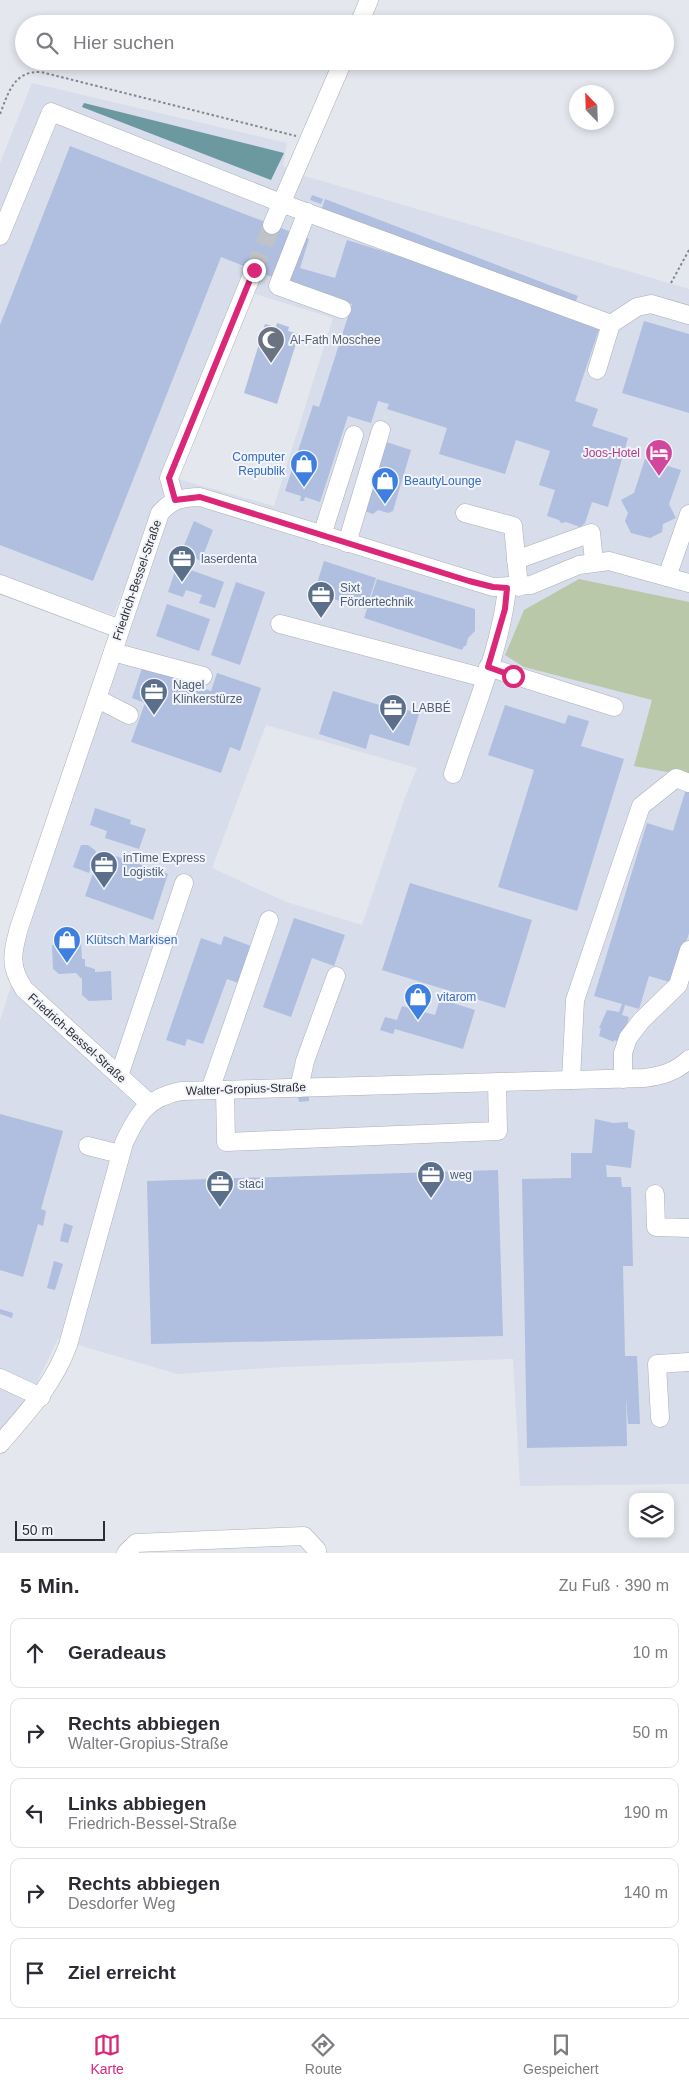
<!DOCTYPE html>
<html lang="de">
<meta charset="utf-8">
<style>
:root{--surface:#fff;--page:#f2f2f3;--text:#2b2b33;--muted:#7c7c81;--line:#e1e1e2;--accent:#db2777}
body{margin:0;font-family:Arial,sans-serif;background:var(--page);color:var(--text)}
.controls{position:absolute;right:15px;bottom:15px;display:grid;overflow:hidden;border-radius:10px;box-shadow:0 2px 8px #0003}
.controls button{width:45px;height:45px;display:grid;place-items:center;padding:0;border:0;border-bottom:1px solid var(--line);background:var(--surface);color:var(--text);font:25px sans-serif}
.compass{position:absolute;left:569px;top:85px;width:45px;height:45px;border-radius:50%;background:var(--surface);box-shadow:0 2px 8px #0003;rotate:337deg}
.scale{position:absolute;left:15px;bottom:12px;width:90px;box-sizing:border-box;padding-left:5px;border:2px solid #2d2e30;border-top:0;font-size:14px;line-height:18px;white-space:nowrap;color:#2d2e30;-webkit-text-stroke:4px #f1f4fa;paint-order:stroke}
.stop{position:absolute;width:15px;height:15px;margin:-11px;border:4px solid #db2777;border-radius:50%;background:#fff}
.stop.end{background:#db2777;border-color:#fff;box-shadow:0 1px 5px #0008}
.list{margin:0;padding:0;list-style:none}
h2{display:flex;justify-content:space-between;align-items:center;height:65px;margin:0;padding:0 20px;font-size:21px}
h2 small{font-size:16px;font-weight:400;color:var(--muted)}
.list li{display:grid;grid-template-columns:32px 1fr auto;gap:15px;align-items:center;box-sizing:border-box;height:70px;margin:0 10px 10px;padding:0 10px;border:1px solid var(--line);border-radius:10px}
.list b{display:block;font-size:19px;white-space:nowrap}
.list p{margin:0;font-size:16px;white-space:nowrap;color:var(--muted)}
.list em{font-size:16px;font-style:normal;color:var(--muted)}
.icon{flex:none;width:28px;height:28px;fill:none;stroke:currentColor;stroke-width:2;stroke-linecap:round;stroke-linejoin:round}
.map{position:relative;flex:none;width:689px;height:1553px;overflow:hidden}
.search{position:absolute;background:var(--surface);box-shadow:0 2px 8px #0003;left:15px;right:15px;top:15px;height:55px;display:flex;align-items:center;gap:12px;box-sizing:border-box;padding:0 18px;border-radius:28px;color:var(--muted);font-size:19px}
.sheet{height:465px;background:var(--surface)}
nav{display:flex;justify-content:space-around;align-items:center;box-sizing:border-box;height:70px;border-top:1px solid var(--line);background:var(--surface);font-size:14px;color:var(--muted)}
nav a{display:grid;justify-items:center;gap:2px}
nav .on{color:var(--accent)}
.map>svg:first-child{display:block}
.built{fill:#d7ddea;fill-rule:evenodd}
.green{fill:#bac8aa}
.water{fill:#6c989f}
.building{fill:#b0bedf}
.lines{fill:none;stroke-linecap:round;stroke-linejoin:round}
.minor-tunnel{stroke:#bfc2c7;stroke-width:18;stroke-dasharray:18 9;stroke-linecap:butt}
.minor-casing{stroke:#acafb5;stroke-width:19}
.path{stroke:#84868a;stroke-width:2;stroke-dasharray:2.5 2.5;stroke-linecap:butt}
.minor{stroke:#fff;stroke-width:18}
.route{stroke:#db2777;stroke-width:6}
.labels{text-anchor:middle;stroke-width:4;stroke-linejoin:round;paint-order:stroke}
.worship-label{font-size:12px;fill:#5b616d;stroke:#f1f4fa;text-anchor:start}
.hotel-label{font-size:12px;fill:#b23c85;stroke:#f1f4fa;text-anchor:end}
.shop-label{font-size:12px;fill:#366cbe;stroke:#f1f4fa;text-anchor:start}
.service-label{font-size:12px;fill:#4e5e75;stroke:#f1f4fa;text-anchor:start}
.street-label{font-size:12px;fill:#2d2e30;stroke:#f1f4fa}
</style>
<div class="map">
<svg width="689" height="1553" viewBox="0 0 689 1553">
<rect width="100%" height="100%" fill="#e4e7ed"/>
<path class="built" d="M32,83L287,143L283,166L298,174L689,289V1484L520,1486L513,1359L283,1367L177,1374L58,1339L28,1401L0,1433V1020L59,836L178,479L274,506L333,318L249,292L113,615L0,576V163ZM266,725L417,768L404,800L362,925L286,902L212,868Z"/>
<path class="green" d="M579,579L689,602V776L634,766L652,700L524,667L505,655L524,610Z"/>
<path class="water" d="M84,103L284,153L271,180L82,107Z"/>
<g class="building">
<path d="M70,146L309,239L300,268L335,278L347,240L492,285L600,326L575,401L598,409L592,426L628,438L608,507L592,502L585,523L580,527L566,522L561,523L559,520L547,516L555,490L539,485L550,451L516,440L505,474L439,454L447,428L387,409L389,404L378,401L371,423L348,416L320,502L305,497L304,501H300L301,496L285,491L313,405L319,407L352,304L295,286L221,257L93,581L0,545V325Z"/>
<path d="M312,195L323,199L321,204L310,200Z"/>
<path d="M325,199L578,296L574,305L321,211Z"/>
<path d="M644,321L689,334V413L622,393Z"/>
<path d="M277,323L289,327L288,331L299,334L277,404L244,393L265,324L276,327Z"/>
<path d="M383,441L411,450L393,511L388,513L378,510L373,514L362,510Z"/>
<path d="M645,459L681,470L669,504L676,518L663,524L662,532L650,538L631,533L625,521L628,513L621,500L634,493Z"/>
<path d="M194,521L213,530L201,561L189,555H182L181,553Z"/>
<path d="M324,561L376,578L366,609L314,593Z"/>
<path d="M177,565L224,582L215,608L199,603L202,595L186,590L183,597L168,592Z"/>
<path d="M377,579L475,609V631L468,638L466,646H464L462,650L364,618Z"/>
<path d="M236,582L265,592L240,665L211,655Z"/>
<path d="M167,604L210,619L199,651L156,636Z"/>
<path d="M142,668L167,676L169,671L204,684L202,688L211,691L217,673L261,688L240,751L230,747L221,773L131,742L145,703L132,698Z"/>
<path d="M333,691L406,713L407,710L419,714L409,746L370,734L366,749L319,734Z"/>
<path d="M505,705L565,724L568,715L589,721L581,746L624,759L577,911L498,887L534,770L488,755Z"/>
<path d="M686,789L689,790V933L673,983L649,976L639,1009L625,1005L622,1015L629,1017L622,1043L614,1040V1042L599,1036L601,1028H599L607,1010L619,1012L622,1004L594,996L647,823L673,831Z"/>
<path d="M95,808L131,820L130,824L146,829L139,849L105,838L107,831L90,825Z"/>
<path d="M81,845H88L96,851L89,873L73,867Z"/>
<path d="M101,851L168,874L153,920L85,896Z"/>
<path d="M410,883L532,920L505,1008L382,970Z"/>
<path d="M294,918L345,935L334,966L312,958L291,1017L263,1007Z"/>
<path d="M224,936L254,947L241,984L227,979L203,1044L187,1039L185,1046L166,1040L201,938L221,945Z"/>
<path d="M81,944L82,959H85V966L95,969V972L111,971L112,1000L89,1001L82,995V979L76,973L59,974L53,969L52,945Z"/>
<path d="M440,999L475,1010L463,1049L395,1029L393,1034L380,1030L385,1017L397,1020L402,1006L435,1015Z"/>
<path d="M298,1096H309V1101L299,1102Z"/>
<path d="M0,1114L63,1131L41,1209L46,1211L43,1226L38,1224L23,1277L0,1270Z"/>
<path d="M595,1119L613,1123L628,1122V1128L635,1131L631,1168L606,1165L607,1177H621L622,1187H631L633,1266H623L625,1356H637L640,1424H628L626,1397L627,1446L527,1448L522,1179L571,1178V1153H592Z"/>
<path d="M498,1170L503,1336L151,1344L147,1181Z"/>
<path d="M64,1223L73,1226L68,1243L60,1241Z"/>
<path d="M54,1261L63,1264L55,1290L47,1288Z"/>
<path d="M0,1309L13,1313L12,1318L0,1314Z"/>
</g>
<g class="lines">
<path class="minor-tunnel" d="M254,270L272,225"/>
<defs>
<g id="minor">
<path d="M359,24L369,0"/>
<path d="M307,212L278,286L342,309"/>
<path d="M272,225L343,61"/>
<path d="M0,236L51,112L281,203L611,324"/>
<path d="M597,370L611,324L637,307L651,304L689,315"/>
<path d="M175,500L169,478L254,270"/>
<path d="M465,513L513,526L519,587"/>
<path d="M322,535L354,435"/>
<path d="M347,543L381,430"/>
<path d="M516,560L591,533L594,561"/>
<path d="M667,577L689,514"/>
<path d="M0,584L120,629"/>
<path d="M280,624L485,678"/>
<path d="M113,652L203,676"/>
<path d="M488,667L614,707"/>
<path d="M98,699L129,715"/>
<path d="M453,774C472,715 501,649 507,588"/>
<path d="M119,1076L184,883"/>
<path d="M623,1079V1053L628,1038L641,1021L678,985L689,950"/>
<path d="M571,1080L575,1000L641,806L676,778L689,783"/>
<path d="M299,1088L305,1061L336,976"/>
<path d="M210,1090L269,920"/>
<path d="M225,1090L226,1142L498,1131L497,1082"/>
<path d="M149,1103L24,989C9,966 12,953 19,928L160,513C171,500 183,497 200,497L493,587L531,585L579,565L609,561L689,583"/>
<path d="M88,1146L120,1154"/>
<path d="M655,1194L656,1227L689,1228"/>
<path d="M0,1378L41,1397"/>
<path d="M660,1418L657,1364L689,1362"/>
<path d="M0,1444C27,1412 53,1386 68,1345L124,1143C138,1113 147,1098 181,1091L644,1078C661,1076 676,1072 689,1059"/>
<path d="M126,1553L136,1543L304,1536L317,1550V1553"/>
</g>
</defs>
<use href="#minor" class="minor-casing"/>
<g class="path">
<path d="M0,114C9,91 14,71 41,72L296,136"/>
<path d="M671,283L689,250"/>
</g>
<use href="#minor" class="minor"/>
</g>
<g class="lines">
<path class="route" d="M254,270L169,478L175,500L200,497L469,581L493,587L507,588L505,609L488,667L513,676"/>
</g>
<defs>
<symbol id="mosque-pin" viewBox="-11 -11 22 30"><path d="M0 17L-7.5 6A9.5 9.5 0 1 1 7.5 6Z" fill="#6b7280" stroke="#f1f4fa"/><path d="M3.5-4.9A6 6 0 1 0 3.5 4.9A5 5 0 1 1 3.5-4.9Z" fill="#fff"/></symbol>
<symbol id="hotel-pin" viewBox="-11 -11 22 30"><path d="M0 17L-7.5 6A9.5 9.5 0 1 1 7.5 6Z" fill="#d1479c" stroke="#f1f4fa"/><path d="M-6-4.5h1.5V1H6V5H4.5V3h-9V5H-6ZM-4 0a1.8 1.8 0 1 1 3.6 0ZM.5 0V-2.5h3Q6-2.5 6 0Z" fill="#fff"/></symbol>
<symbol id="shop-pin" viewBox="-11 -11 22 30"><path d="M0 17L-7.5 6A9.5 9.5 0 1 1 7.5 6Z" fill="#3f7fe0" stroke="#f1f4fa"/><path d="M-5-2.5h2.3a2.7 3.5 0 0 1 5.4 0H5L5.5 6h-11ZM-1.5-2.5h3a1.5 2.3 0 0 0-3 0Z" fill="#fff"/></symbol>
<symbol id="office-pin" viewBox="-11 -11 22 30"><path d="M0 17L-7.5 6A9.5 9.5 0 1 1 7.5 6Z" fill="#5c6f8a" stroke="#f1f4fa"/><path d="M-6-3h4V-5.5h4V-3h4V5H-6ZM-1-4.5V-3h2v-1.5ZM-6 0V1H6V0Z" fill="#fff"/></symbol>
</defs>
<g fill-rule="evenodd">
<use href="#mosque-pin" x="255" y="324" width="32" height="43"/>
<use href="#hotel-pin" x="643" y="437" width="32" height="43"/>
<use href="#shop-pin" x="288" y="448" width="32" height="43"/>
<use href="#shop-pin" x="369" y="465" width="32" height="43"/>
<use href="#office-pin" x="166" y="543" width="32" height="43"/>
<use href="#office-pin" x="305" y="579" width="32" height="43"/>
<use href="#office-pin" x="138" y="676" width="32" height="43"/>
<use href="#office-pin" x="377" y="692" width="32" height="43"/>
<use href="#office-pin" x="88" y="849" width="32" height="43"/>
<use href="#shop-pin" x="51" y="924" width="32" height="43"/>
<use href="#shop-pin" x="402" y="981" width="32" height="43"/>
<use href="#office-pin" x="415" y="1159" width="32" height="43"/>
<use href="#office-pin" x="204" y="1168" width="32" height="43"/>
</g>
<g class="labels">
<g class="worship-label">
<text x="290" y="344">Al-Fath Moschee</text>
</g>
<g class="hotel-label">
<text x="640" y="457">Joos-Hotel</text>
</g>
<g class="shop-label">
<text x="285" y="461" text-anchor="end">Computer<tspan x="285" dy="14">Republik</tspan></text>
<text x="404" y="485">BeautyLounge</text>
<text x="86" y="944">Klütsch Markisen</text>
<text x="437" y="1001">vitarom</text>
</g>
<g class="service-label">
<text x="201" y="563">laserdenta</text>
<text x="340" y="592">Sixt<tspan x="340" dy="14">Fördertechnik</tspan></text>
<text x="173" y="689">Nagel<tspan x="173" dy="14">Klinkerstürze</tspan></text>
<text x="412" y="712">LABBÉ</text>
<text x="123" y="862">inTime Express<tspan x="123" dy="14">Logistik</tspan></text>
<text x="450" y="1179">weg</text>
<text x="239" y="1188">staci</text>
</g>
<g class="street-label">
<text transform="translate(137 580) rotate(-71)" y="4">Friedrich-Bessel-Straße</text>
<text transform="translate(77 1038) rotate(42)" y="4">Friedrich-Bessel-Straße</text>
<text transform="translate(246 1089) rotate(-2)" y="4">Walter-Gropius-Straße</text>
</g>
</g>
</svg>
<div class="controls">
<button><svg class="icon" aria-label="layers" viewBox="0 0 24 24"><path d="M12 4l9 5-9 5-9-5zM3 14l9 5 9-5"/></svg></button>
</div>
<svg class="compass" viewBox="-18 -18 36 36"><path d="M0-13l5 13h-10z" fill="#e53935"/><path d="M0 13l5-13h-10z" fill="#7c7c81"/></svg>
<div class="scale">50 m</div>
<div class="stop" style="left:513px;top:676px"></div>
<div class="stop end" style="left:254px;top:270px"></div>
<div class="search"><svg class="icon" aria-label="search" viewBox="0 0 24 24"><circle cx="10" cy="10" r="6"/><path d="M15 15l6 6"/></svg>Hier suchen</div>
</div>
<section class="sheet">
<h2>5 Min.<small>Zu Fuß · 390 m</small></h2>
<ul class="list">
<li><svg class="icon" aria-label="ahead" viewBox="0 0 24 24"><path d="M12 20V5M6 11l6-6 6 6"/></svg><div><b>Geradeaus</b></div><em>10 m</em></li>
<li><svg class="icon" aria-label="right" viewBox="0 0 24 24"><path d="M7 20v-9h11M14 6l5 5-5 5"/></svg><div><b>Rechts abbiegen</b><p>Walter-Gropius-Straße</p></div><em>50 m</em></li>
<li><svg class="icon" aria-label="left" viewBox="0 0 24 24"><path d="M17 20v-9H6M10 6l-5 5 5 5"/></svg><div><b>Links abbiegen</b><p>Friedrich-Bessel-Straße</p></div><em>190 m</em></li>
<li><svg class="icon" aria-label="right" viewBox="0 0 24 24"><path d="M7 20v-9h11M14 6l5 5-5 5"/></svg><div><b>Rechts abbiegen</b><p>Desdorfer Weg</p></div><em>140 m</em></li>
<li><svg class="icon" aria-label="arrive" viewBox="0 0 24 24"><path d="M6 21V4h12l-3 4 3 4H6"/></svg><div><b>Ziel erreicht</b></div></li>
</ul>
</section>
<nav>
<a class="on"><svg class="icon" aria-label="map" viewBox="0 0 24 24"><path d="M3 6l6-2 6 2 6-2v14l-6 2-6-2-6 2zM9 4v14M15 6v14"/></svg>Karte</a>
<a><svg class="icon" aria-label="directions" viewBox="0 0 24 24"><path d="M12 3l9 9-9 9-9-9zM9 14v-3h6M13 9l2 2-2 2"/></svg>Route</a>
<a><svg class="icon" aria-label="saved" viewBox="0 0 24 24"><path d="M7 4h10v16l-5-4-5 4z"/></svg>Gespeichert</a>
</nav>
